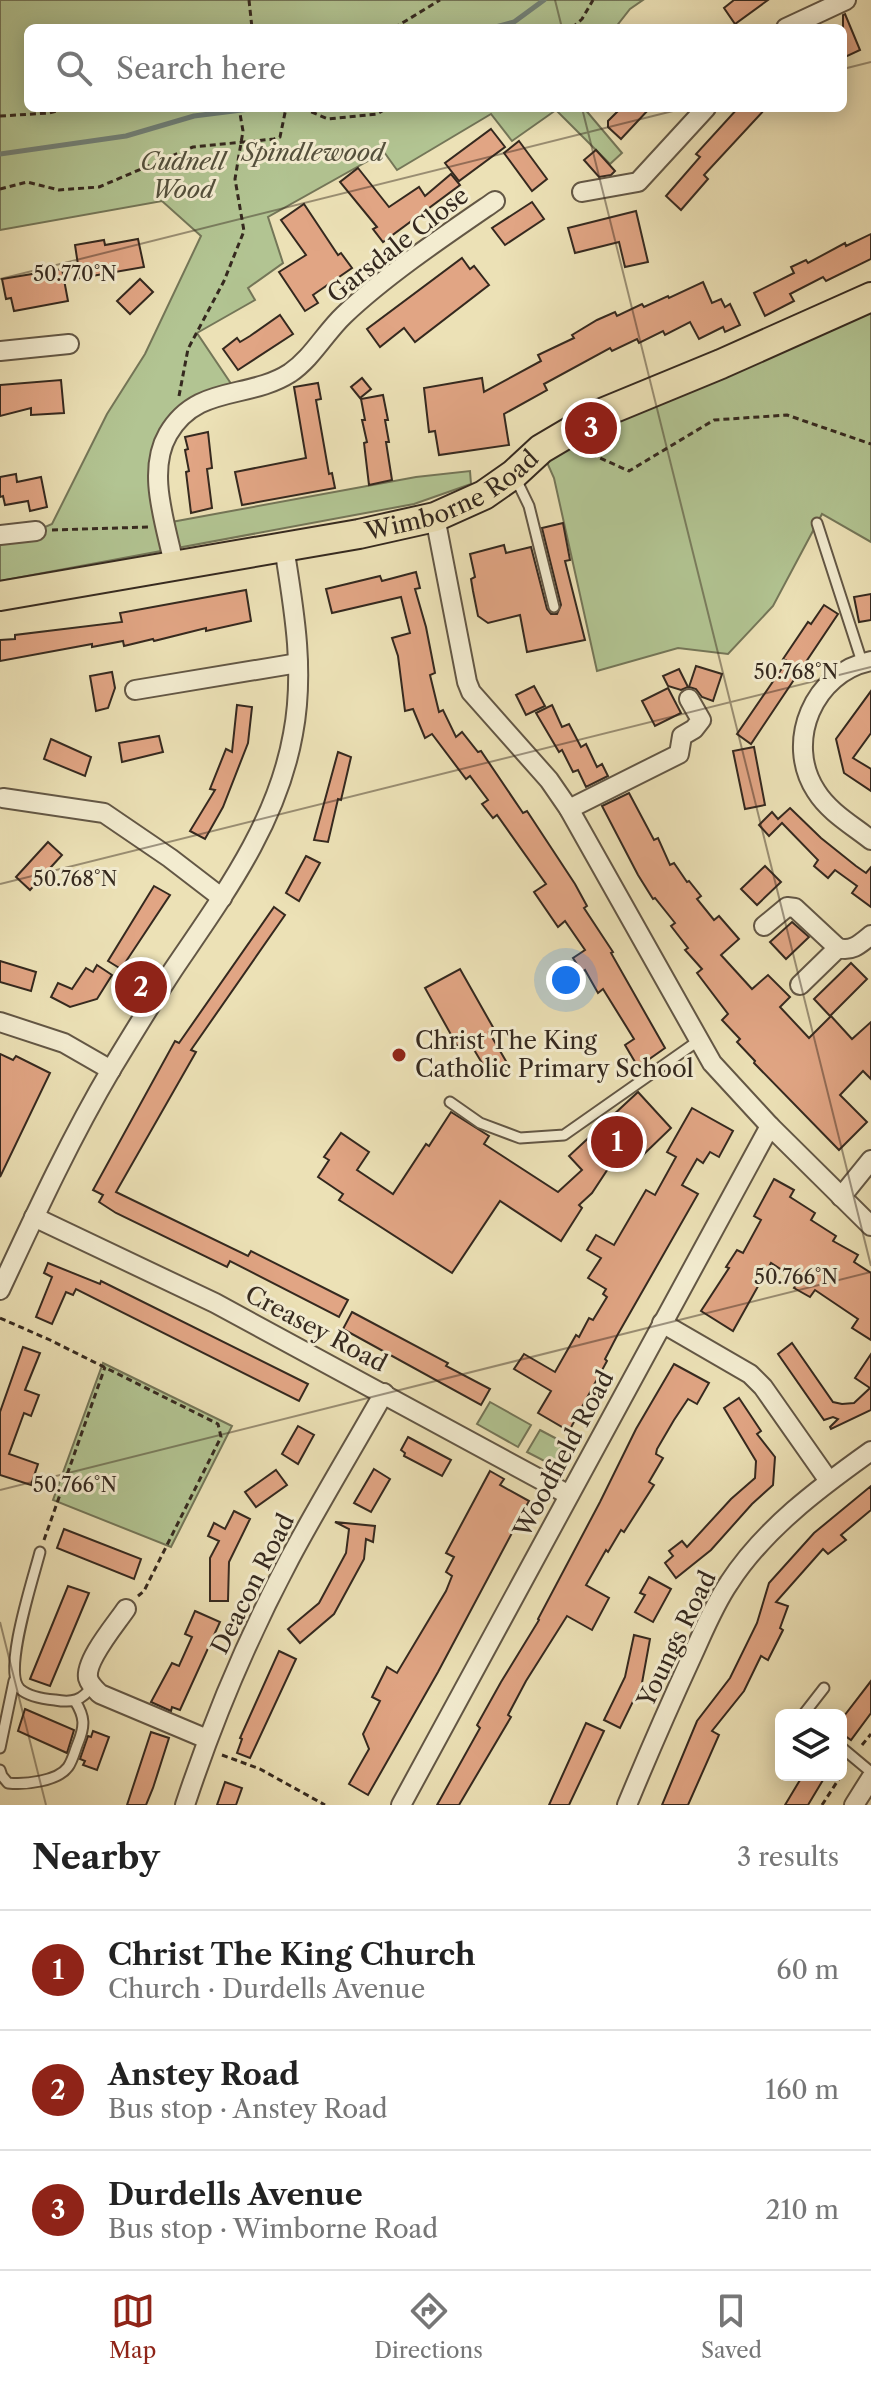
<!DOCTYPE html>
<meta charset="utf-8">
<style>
:root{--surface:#fff;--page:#f6f6f6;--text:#222;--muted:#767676;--line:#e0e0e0;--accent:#8f2418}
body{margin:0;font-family:"Libre Caslon Text",serif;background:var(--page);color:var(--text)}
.controls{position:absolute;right:24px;bottom:24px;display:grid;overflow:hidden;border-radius:12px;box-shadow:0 4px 20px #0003}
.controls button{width:72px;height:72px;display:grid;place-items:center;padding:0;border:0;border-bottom:2px solid var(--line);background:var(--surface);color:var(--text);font:40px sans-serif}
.you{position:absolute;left:566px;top:980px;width:28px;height:28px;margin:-20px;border:6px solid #fff;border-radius:50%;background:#1a73e8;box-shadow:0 0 0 12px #1a73e833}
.badge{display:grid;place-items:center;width:52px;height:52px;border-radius:50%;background:var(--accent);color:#fff;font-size:26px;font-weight:700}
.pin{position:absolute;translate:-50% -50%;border:4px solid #fff;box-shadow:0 2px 8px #0006}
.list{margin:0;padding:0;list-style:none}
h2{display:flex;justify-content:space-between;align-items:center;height:104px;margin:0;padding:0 32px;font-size:34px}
h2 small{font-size:26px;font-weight:400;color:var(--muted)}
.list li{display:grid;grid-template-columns:52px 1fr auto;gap:24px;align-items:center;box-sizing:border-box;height:120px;padding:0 32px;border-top:2px solid var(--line)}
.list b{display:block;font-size:30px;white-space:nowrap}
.list p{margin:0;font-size:26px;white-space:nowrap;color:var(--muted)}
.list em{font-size:26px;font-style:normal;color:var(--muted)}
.icon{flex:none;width:44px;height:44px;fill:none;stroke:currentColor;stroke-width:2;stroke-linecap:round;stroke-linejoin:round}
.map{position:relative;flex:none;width:871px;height:1805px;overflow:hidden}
.search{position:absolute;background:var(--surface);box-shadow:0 4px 20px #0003;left:24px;right:24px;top:24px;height:88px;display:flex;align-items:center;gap:20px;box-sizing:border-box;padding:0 28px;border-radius:12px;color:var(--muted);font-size:30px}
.sheet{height:464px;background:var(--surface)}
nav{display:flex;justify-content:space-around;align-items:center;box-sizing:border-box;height:112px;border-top:2px solid var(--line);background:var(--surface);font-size:22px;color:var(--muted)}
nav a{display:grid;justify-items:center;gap:4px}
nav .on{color:var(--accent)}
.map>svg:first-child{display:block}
.green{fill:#b2c492;stroke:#747658;stroke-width:2}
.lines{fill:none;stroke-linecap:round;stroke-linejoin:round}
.stream{stroke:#728178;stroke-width:5}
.building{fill:#e1a584;stroke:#35291f;stroke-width:2}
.lane-casing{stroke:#635745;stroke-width:13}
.street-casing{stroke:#635745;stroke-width:22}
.primary-casing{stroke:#35291f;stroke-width:32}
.path{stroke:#35291f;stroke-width:3;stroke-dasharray:6 4;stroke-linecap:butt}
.lane{stroke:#f3ecd0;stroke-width:9}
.street{stroke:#f3ecd0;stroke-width:18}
.primary{stroke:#ece1b6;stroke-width:28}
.ticks{fill:none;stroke:#35291f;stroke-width:2;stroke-opacity:0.45}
.poi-dot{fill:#8f2418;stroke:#f3ecd0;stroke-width:3}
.labels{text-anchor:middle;stroke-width:6;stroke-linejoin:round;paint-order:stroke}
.park-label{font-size:24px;font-style:italic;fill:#54503c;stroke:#f3ecd0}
.street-label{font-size:24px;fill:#35291f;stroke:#f3ecd0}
.poi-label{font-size:24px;fill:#35291f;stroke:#f3ecd0;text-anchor:start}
.ticks-label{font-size:20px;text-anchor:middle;fill:#35291f;stroke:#f3ecd0;stroke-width:6;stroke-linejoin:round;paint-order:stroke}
</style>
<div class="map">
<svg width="871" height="1805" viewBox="0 0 871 1805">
<rect width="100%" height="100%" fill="#ece1b6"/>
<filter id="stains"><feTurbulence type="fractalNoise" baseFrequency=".0025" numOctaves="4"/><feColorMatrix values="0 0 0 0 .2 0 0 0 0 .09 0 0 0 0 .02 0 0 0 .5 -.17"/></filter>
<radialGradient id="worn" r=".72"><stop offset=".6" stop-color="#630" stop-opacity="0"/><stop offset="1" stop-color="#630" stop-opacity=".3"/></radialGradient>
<g class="green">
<path d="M0,0H643L630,9L615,28H28V108H584L622,153L610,164L556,110L512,141L491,114L397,170L384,152L268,217L283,263L248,288L255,300L197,333L236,391L216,395L167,435L166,523L416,477L470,471L471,484L414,504L0,581V535L36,531L52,524L107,414L145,354L201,236L162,201L0,230Z"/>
<path d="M871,297V542L822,514L773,606L728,654L678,648L597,671L554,478L541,449Z"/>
<path d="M103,1363L232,1426L171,1547L53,1500Z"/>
<path d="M490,1402L531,1425L518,1447L477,1424Z"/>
<path d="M540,1430L576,1449L570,1460L554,1466L527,1452Z"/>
</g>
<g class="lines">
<g class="stream">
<path d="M492,28L514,22L544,0"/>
<path d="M0,154L126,136L194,116L257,108"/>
</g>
</g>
<g class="building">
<path d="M734,0H768L735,24L724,8Z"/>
<path d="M845,14L860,50L843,58V15Z"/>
<path d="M621,108H650L621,139L608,127V121Z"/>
<path d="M738,108H766L704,175L708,179L681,210L666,196L700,157L696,154Z"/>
<path d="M491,129L505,147L459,181L445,163Z"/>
<path d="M519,141L547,179L532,191L504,153Z"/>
<path d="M596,150L615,171L611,175L599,177L584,160Z"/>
<path d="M358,168L389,207L419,187L425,196L451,174L460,185L383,242L373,229L377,227L340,182Z"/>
<path d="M532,202L544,219L505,245L492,228Z"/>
<path d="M304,204L338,255L341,253L352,268L313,295L318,303L305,311L279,272L306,255L281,220Z"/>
<path d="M636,211L648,262L625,267L619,242L575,253L568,228Z"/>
<path d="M871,234V259L826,281L823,277L790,294L794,301L765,316L754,293L794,273L791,267L806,260L808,263L845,243L846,246Z"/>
<path d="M138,239L144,267L80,278L75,245L104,240L105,245Z"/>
<path d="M462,258L470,269L474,266L489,285L415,342L404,328L380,347L367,329Z"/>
<path d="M62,269L68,301L14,311L11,298L6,299L2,279Z"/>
<path d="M140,279L153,292L130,314L117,301Z"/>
<path d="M703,282L712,303L721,299L725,307L730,304L740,325L725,332L723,327L699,339L690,322L665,335L663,331L639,343L637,339L612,351L610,348L544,384L547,390L504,414L509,445L439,455L435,431L429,432L424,388L482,378L484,392L541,361L538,355L574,338L572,335L597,320L615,312L617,316L642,304L644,307L668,296L669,298Z"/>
<path d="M280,315L293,334L238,370L223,349L237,338L240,342L250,336Z"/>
<path d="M362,378L371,389L360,398L351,387Z"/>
<path d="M61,380L64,413L31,415V408L0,416V385Z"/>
<path d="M318,383L321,399L316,400L329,474L332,473L335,488L242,505L235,472L306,458L294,387Z"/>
<path d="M383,395L388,420H385L389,442H386L392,480L369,485L364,443L367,442L362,420H365L361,399Z"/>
<path d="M208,432L212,468L207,469L212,508L191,513L186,472L189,471L185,450L188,449L185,437Z"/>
<path d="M16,474L17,482L41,477L47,507L30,511L28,501L5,505L3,496L0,497V477Z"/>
<path d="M563,523L570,560L565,561L585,640L527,652L520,615L488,623L478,616L473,591L471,579L475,577L470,554L504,545L506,553L531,547L547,609L551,614H557L561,605L542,528Z"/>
<path d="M416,572L420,588L415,589L426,627L435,673L430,675L439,712L443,710L456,737L462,732L478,752L481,751L523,813L527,811L575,884L587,906L584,908L613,952L611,953L665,1048L638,1067L625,1045L634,1039L603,989L598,993L585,970L582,972L573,958L585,950L565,921L558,927L534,892L546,884L497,815L493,818L482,804L488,800L470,776L466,779L432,734L425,738L413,709L405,711L398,656L392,638L410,633L401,597L332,613L326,589L380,576L382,581Z"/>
<path d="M246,590L251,621L206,631V628L154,641L153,639L124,646L123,641L92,647V644L0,661V640L15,639V635L122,622L120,613Z"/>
<path d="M871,594V620L859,622L854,597Z"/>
<path d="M824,605L838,614L751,744L737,734L787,661L783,659L808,622L811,624Z"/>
<path d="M696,666L722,674L713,701L702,697L696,689L689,687Z"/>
<path d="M679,669L688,687L681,690L668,686L663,676Z"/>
<path d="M112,672L115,688L108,708L96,711L90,676Z"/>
<path d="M534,686L545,706L526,715L516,695Z"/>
<path d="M668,688L681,713L655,726L642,701Z"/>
<path d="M871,691V733L853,758L871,769V791L844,773L836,739Z"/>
<path d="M237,705L252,707L248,743L223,807L205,839L190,831L215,790L210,789L226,749L232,752Z"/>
<path d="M552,705L562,727L569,724L581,747L586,744L597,767L602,764L608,776L586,787L578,770L573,772L562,750L559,752L536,713Z"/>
<path d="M159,736L163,752L122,762L119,743Z"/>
<path d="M51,739L91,757L85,776L44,759Z"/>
<path d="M754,747L765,805L745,809L733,751Z"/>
<path d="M338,752L351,757L341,800L338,799L328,842L314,840Z"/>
<path d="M629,793L654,840L658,838L670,865L674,863L687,882L689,881L701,896L697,899L714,920L719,916L739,939L721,955L752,989L768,975L790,997L780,1007L809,1038L831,1016L852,1039L871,1022V1079L863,1071L840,1095L867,1122L839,1150L754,1063L755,1061L737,1042L740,1039L722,1020L728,1014L697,973L702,969L685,950L688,948L671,926L675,923L655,898L653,899L638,875L602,806Z"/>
<path d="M790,808L821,838L856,866L866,873L871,867V907L852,893L857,886L835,870L828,878L814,866L818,860L782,823L769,836L759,825L772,812L778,819Z"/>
<path d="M48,842L62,855L30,890L16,877Z"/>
<path d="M306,856L320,863L299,901L286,893Z"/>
<path d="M765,866L781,882L757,905L741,889Z"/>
<path d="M154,886L170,895L121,969L108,961Z"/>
<path d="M274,907L285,915L191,1050L196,1052L116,1192L248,1256L251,1251L348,1300L339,1317L230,1261L227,1267L116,1213L99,1202L103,1195L93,1190L175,1041L179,1043Z"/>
<path d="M792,922L809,937L786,959L770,942Z"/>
<path d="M0,961L36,972L31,991L0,982Z"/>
<path d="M851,963L867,979L830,1016L814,999Z"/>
<path d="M97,965L112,975L97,999L70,1007L51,997L58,983L72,989L86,968L93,972Z"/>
<path d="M460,969L494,1029L489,1032L510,1068L491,1078L470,1043L459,1049L425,988Z"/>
<path d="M0,1054L13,1060L16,1056L50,1073L0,1177Z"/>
<path d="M638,1092L671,1128L643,1155L623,1146L592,1193L579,1205L582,1208L561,1241L500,1201L452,1273L339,1200L343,1194L318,1177L329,1160L324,1157L341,1133L369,1152L357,1170L393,1194L426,1144L429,1146L451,1112L489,1136L484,1144L558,1192L582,1170L569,1156Z"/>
<path d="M692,1108L733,1131L719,1157L710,1152L703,1163L697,1159L682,1185L698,1194L618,1334L605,1359L607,1361L569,1431L538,1413L551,1391L514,1369L524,1354L555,1372L576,1335L579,1337L589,1318L593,1320L607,1297L603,1294L606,1289L588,1278L601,1258L587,1250L596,1235L614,1245L646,1190L655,1195L676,1157L667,1152Z"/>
<path d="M774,1179L794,1190L790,1197L815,1213L811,1220L836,1236L833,1241L858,1255L854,1262L871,1273V1340L852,1328L858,1319L815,1290L810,1297L794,1288L799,1281L771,1263L733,1331L701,1311L729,1268L726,1267L737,1250L743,1253L761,1220L754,1216Z"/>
<path d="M48,1263L100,1284L101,1281L308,1384L299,1401L76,1289L73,1295L66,1292L52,1324L36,1317L52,1277L44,1273Z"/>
<path d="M352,1312L448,1363L446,1366L490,1389L481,1405L343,1329Z"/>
<path d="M792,1343L833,1402L842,1404L854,1403L870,1388L855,1378L871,1354V1410L831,1429L830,1427L838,1419L833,1417L824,1420L778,1354Z"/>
<path d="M23,1347L40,1353L25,1390L39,1395L31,1416L24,1413L9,1454L38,1464L31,1485L0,1475V1412Z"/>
<path d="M674,1364L709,1383L697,1404L688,1399L674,1420L657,1449L656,1454L663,1458L649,1482L654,1485L624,1532L621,1530L608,1552L606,1550L586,1585L609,1598L592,1630L567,1616L526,1681L508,1715L511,1717L459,1805H437L480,1728L477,1725L501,1682L539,1620L538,1619L600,1502L636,1429Z"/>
<path d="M739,1398L761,1431L757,1434L775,1457L773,1485L752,1504L711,1550L676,1578L665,1563L673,1556L669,1551L682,1541L687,1547L731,1499L755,1478L756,1461L724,1408Z"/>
<path d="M298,1426L314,1435L298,1464L282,1454Z"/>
<path d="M408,1437L451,1460L442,1476L404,1456L405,1453L401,1450Z"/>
<path d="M374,1469L390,1479L371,1512L354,1503Z"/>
<path d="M276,1470L287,1485L256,1507L245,1492Z"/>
<path d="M490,1471L504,1479L500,1485L529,1501L438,1672L368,1795L349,1784L369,1749L363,1734L380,1701L372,1697L387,1667L397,1673L446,1591L452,1576L446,1572L454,1557L446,1553Z"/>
<path d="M871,1486V1510L841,1535L846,1540L828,1554L823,1549L776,1602L788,1606L780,1628L783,1630L768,1660L761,1656L744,1691L712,1731L719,1735L688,1805H662L697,1721L730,1678L757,1623L769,1583L814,1533Z"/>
<path d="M234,1511L250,1519L229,1562L228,1601H210V1558L219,1541L208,1536L214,1523L225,1529Z"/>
<path d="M335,1522L375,1526L373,1542L366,1539L364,1559L334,1614L300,1643L288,1629L319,1603L346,1553L349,1529Z"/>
<path d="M64,1529L141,1559L134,1579L57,1548Z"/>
<path d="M649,1577L671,1589L653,1622L635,1612L645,1595L640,1593Z"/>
<path d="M68,1586L89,1593L50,1686L30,1679Z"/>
<path d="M195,1611L220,1622L180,1710L172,1707L171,1711L151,1702L172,1663L179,1666L192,1637L185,1634Z"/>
<path d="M634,1635L650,1639L642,1683L620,1728L604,1720L625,1677Z"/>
<path d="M279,1651L296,1659L250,1758L237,1753L242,1739L240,1738Z"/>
<path d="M871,1681V1713L851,1740L841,1733V1720Z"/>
<path d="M25,1709L74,1730L67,1753L18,1731Z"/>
<path d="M586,1723L604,1731L569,1805H549Z"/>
<path d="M93,1731L109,1737L97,1770L83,1765L85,1761L80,1759L88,1736L91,1737Z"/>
<path d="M151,1732L169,1738L153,1788L146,1805H127Z"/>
<path d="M803,1775H826L808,1805H785Z"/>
<path d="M225,1782L242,1788L236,1805H217Z"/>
</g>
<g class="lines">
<defs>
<g id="lane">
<path d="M515,477L529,506L554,607"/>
<path d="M817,523L862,662"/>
<path d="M450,1102L480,1123L520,1138L564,1135L698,1041"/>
<path d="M40,1552C34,1576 2,1672 20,1689C29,1697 44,1699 55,1700C72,1703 82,1701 92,1686"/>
<path d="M803,1715L824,1688"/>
<path d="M841,1747L871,1772"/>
<path d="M0,1748L14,1681"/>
<path d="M0,1770L2,1776L8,1783C25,1785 58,1781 68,1767C73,1760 75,1750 78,1743C85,1726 85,1717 75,1701"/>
</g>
<g id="street">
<path d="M786,28L846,0"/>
<path d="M582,192L638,182L706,108"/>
<path d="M0,351L69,344"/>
<path d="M435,517L467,682L471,692L549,780L569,809L712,1063L770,1126L871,1226"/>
<path d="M0,535L36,531"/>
<path d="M174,565C166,524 146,472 168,434C197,384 248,400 290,373C312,358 325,333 344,315C386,275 447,234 495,201"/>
<path d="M871,661C814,672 784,742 816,791C829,812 852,825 871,840"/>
<path d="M135,690L298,663"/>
<path d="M3,798L104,813L170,858L222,898"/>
<path d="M569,809L679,754L682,736L694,729L701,720L689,699"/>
<path d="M764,926L787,907L795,908L838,948"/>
<path d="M800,985L838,948C852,952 860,944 871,935"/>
<path d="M0,1022L64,1043L111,1070"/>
<path d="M841,1197L871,1160"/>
<path d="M34,1217L215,1303L569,1495"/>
<path d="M0,1290C35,1215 70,1139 112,1068C132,1035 152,1002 173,970C223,896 277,824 293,734C305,671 294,609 284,547"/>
<path d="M662,1323L750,1374L763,1387L829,1481"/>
<path d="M126,1609C116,1624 85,1660 88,1678C90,1685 96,1690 100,1694L207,1739"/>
<path d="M185,1805C213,1720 248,1637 290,1558C320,1502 353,1448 384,1393"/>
<path d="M401,1805L770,1126"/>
<path d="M627,1805C648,1754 670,1704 693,1654C704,1630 714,1605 729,1583C764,1529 819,1488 871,1451"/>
<path d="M854,1805L871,1778"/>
</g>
<g id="primary">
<path id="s1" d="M0,596L359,534L435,517L484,495L514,474L541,449L602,413L721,364L871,297"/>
</g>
</defs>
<use href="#lane" class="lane-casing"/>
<use href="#street" class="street-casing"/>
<use href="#primary" class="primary-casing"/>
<g class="path">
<path d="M249,0L252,28"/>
<path d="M394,28L440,0"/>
<path d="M572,28L582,19L593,0"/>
<path d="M302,108L328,119L377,114L387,108"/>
<path d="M0,116L49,113L69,108"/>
<path d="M0,189L27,182L59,190L99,187L193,147L274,139L280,137L286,108"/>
<path d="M179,396L188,349L224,281L244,231L235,179L243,131L239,108"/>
<path d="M582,450L629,471L714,420L787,415L871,444"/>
<path d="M52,530L148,527"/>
<path d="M0,1318L50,1340L218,1424L221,1437L144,1591L138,1596"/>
<path d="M44,1540L105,1367"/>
<path d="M862,1745L871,1734"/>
<path d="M222,1755L260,1769L325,1805"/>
<path d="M822,1805L846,1768"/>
</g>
<use href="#lane" class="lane"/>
<use href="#street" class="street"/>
<use href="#primary" class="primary"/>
</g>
<path class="ticks" d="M555,0L562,28M843,69L871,62M582,108L871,1266M0,279L685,108M0,884L871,667M0,1490L871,1272M0,1622L46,1805"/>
<circle class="poi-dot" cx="399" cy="1055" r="8"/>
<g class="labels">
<g class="park-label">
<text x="313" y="161">Spindlewood</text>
<text x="183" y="170">Cudnell<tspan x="183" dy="28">Wood</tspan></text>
</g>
<g class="street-label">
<text transform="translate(398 245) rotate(-38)" y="8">Garsdale Close</text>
<text dy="8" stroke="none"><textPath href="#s1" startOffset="466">Wimborne Road</textPath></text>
<text transform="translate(316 1329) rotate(28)" y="8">Creasey Road</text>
<text transform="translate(564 1454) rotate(-62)" y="8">Woodfield Road</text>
<text transform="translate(253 1584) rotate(-63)" y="8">Deacon Road</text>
<text transform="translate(677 1639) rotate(-64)" y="8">Youngs Road</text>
</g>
<g class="poi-label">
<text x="415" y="1049">Christ The King<tspan x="415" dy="28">Catholic Primary School</tspan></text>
</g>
</g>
<g class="ticks-label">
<text x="75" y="281">50.770°N</text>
<text x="796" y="679">50.768°N</text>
<text x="75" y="886">50.768°N</text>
<text x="796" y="1284">50.766°N</text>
<text x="75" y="1492">50.766°N</text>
</g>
<rect width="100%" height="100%" filter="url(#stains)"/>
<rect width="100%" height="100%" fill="url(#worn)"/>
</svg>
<div class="controls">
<button><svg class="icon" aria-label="layers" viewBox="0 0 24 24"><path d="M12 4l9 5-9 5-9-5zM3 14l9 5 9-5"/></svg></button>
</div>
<div class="you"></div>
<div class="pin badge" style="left:617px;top:1142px">1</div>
<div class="pin badge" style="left:141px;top:987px">2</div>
<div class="pin badge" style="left:591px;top:428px">3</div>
<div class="search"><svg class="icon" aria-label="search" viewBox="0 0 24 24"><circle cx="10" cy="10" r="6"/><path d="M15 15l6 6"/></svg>Search here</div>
</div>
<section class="sheet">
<h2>Nearby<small>3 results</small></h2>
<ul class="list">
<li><span class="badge">1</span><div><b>Christ The King Church</b><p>Church · Durdells Avenue</p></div><em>60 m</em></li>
<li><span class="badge">2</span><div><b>Anstey Road</b><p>Bus stop · Anstey Road</p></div><em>160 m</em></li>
<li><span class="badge">3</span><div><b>Durdells Avenue</b><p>Bus stop · Wimborne Road</p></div><em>210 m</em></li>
</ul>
</section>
<nav>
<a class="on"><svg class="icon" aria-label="map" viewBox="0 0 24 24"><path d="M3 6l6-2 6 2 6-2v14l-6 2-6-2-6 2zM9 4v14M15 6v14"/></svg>Map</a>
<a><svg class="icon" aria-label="directions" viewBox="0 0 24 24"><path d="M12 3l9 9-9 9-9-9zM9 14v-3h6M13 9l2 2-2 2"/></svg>Directions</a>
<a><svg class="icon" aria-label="saved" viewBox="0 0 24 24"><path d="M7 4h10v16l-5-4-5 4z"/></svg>Saved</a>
</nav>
